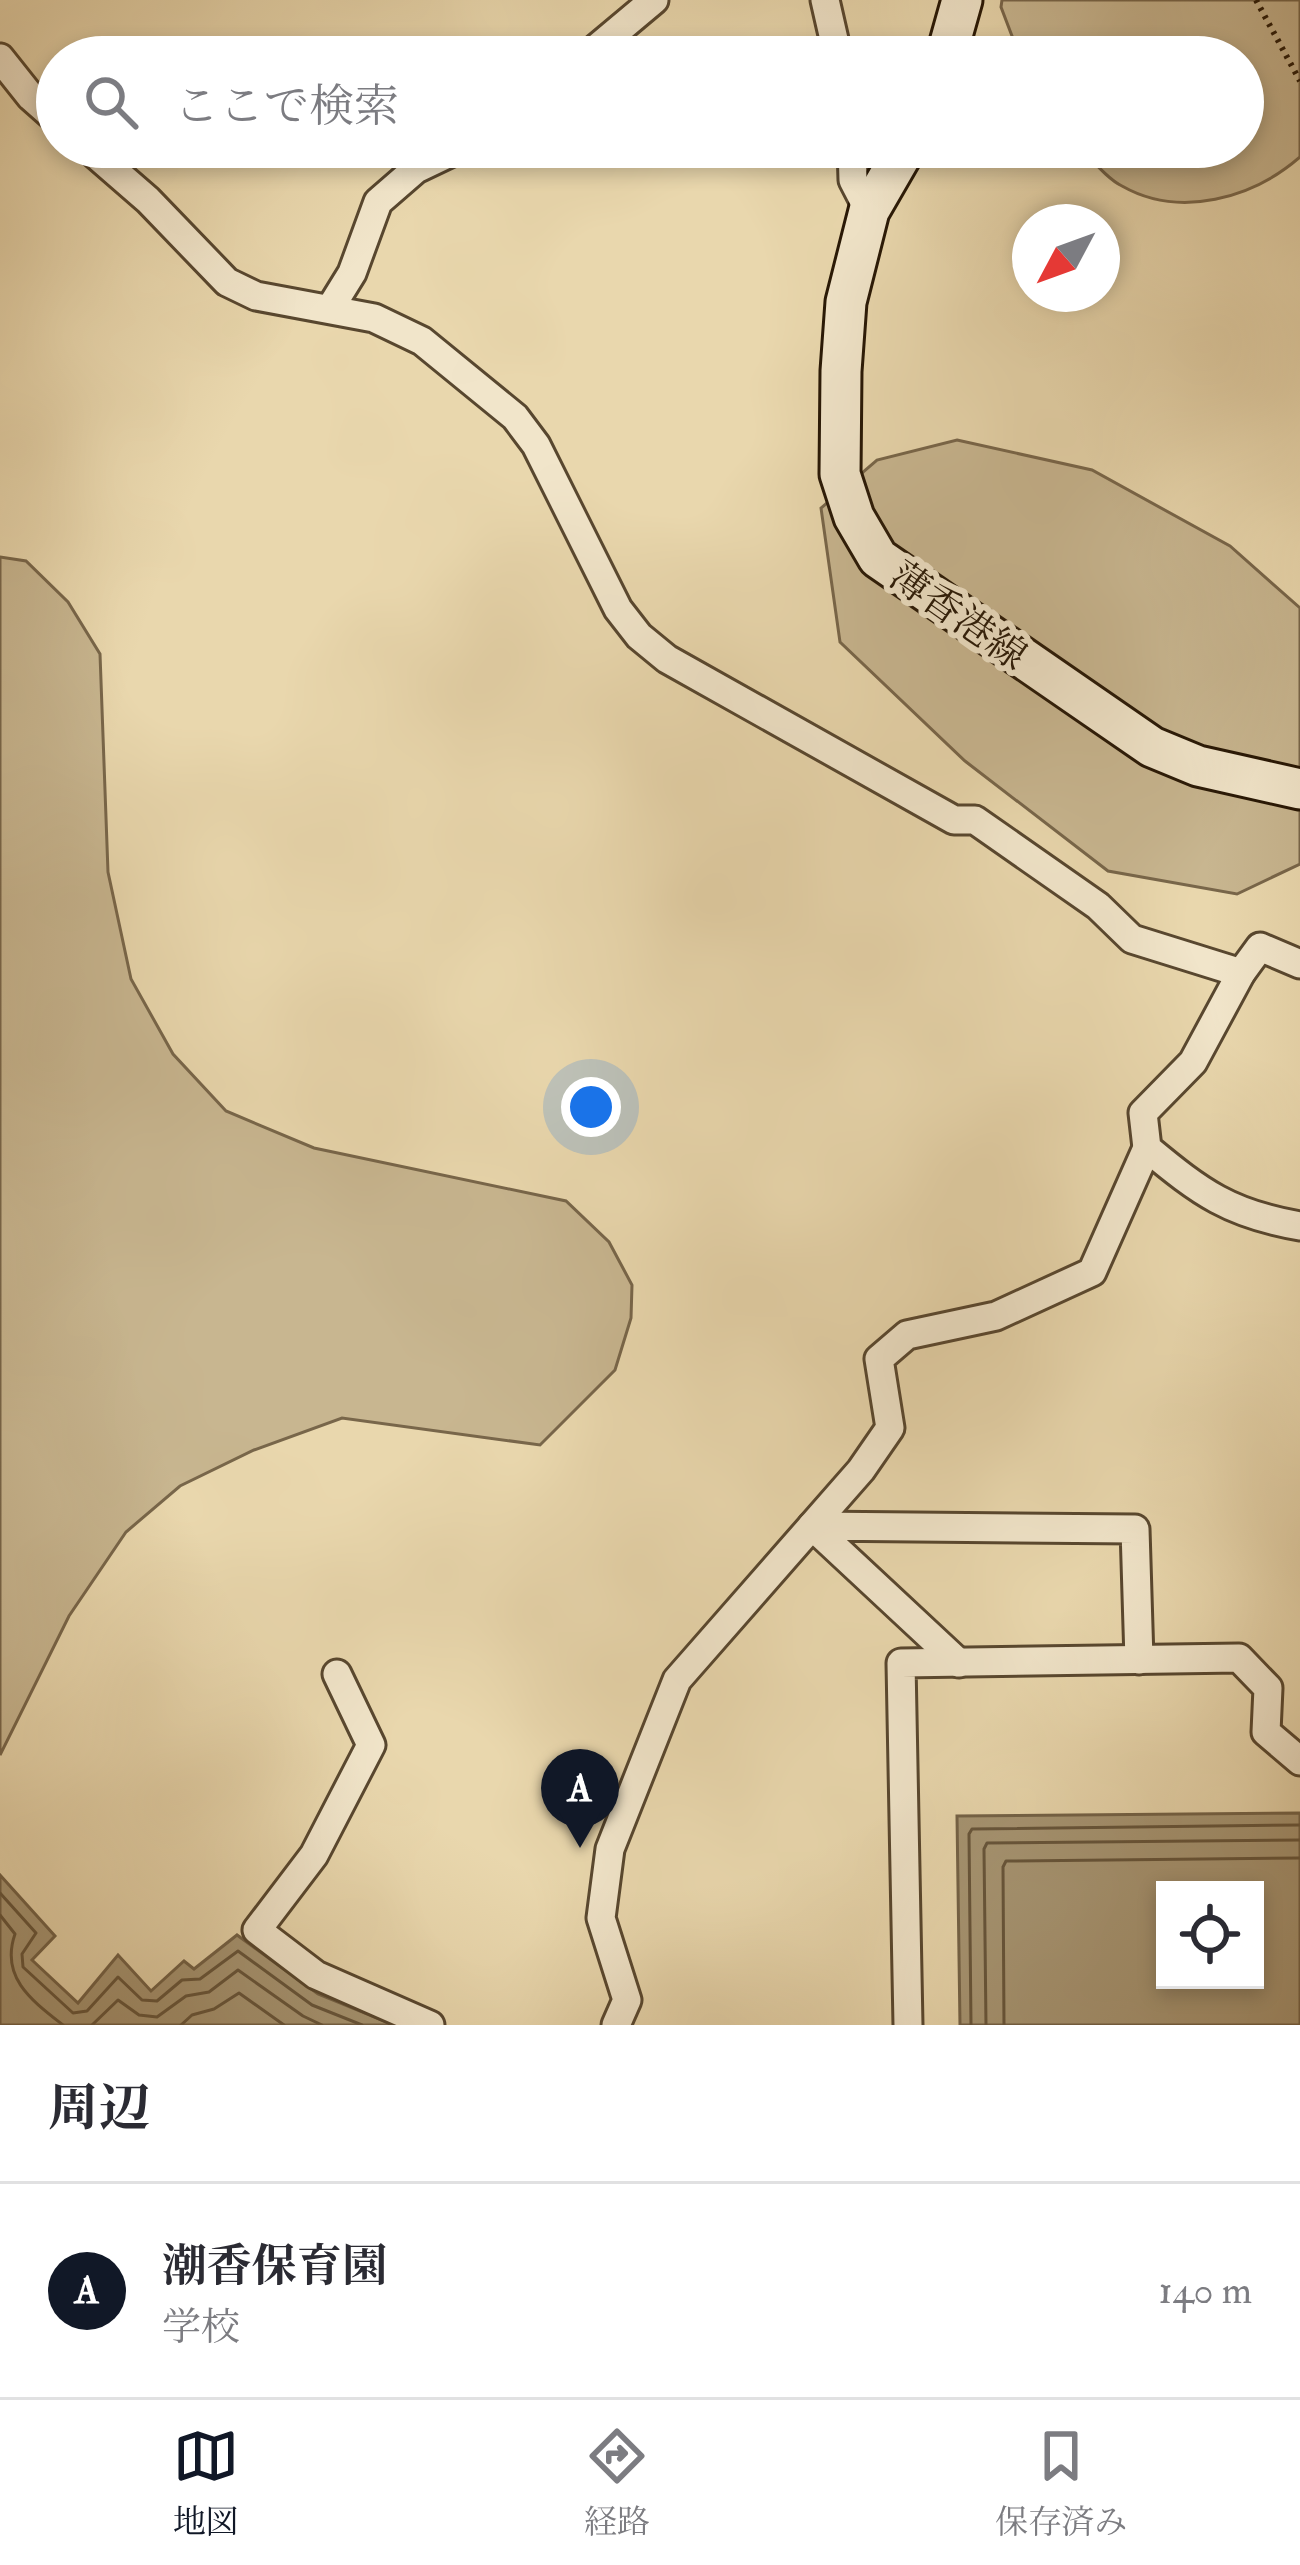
<!DOCTYPE html>
<html lang="ja">
<meta charset="utf-8">
<style>
:root{--surface:#fff;--page:#f7f7f7;--text:#2b2b33;--muted:#7c7c81;--line:#e1e1e2;--accent:#111827}
body{margin:0;font-family:"IM FELL Double Pica","Noto Serif JP",serif;background:var(--page);color:var(--text)}
.controls{position:absolute;right:36px;bottom:36px;display:grid;overflow:hidden;border-radius:0px;box-shadow:0 6px 18px #0003}
.controls button{width:108px;height:108px;display:grid;place-items:center;padding:0;border:0;border-bottom:3px solid var(--line);background:var(--surface);color:var(--text);font:60px sans-serif}
.compass{position:absolute;left:1012px;top:204px;width:108px;height:108px;border-radius:50%;background:var(--surface);box-shadow:0 6px 18px #0003;rotate:229deg}
.you{position:absolute;left:591px;top:1107px;width:42px;height:42px;margin:-30px;border:9px solid #fff;border-radius:50%;background:#1a73e8;box-shadow:0 0 0 18px #1a73e833}
.badge{display:grid;place-items:center;width:78px;height:78px;border-radius:50%;background:var(--accent);color:#fff;font-size:39px;font-weight:700}
.pin{position:absolute;translate:-50% -99px;filter:drop-shadow(0 3px 6px #0008)}
.pin::after{content:'';position:absolute;top:63px;width:42px;height:36px;background:inherit;clip-path:polygon(0 0,100% 0,50% 100%)}
.list{margin:0;padding:0;list-style:none}
h2{display:flex;justify-content:space-between;align-items:center;height:156px;margin:0;padding:0 48px;font-size:51px}
h2 small{font-size:39px;font-weight:400;color:var(--muted)}
.list li{display:grid;grid-template-columns:78px 1fr auto;gap:36px;align-items:center;box-sizing:border-box;height:216px;padding:0 48px;border-top:3px solid var(--line)}
.list b{display:block;font-size:45px;white-space:nowrap}
.list p{margin:0;font-size:39px;white-space:nowrap;color:var(--muted)}
.list em{font-size:39px;font-style:normal;color:var(--muted)}
.icon{flex:none;width:66px;height:66px;fill:none;stroke:currentColor;stroke-width:2;stroke-linecap:round;stroke-linejoin:round}
.map{position:relative;flex:none;width:1300px;height:2025px;overflow:hidden}
.search{position:absolute;background:var(--surface);box-shadow:0 6px 18px #0003;left:36px;right:36px;top:36px;height:132px;display:flex;align-items:center;gap:30px;box-sizing:border-box;padding:0 42px;border-radius:66px;color:var(--muted);font-size:45px}
.sheet{height:372px;background:var(--surface)}
nav{display:flex;justify-content:space-around;align-items:center;box-sizing:border-box;height:168px;border-top:3px solid var(--line);background:var(--surface);font-size:33px;color:var(--muted)}
nav a{display:grid;justify-items:center;gap:6px}
nav .on{color:var(--accent)}
.map>svg:first-child{display:block}
.green{fill:#c8b690;stroke:#78664a;stroke-width:3}
.water{fill:#a79674;stroke:#746348;stroke-width:3;fill-rule:evenodd}
.lines{fill:none;stroke-linecap:round;stroke-linejoin:round}
.shore{stroke:#67563c;stroke-width:3}
.street-casing{stroke:#58472f;stroke-width:33}
.secondary-casing{stroke:#271705;stroke-width:45}
.path{stroke:#271705;stroke-width:6;stroke-dasharray:3 6;stroke-linecap:butt}
.street{stroke:#f1e5ca;stroke-width:27}
.secondary{stroke:#f1e5ca;stroke-width:39}
.labels{text-anchor:middle;stroke-width:12;stroke-linejoin:round;paint-order:stroke}
.street-label{font-size:39px;fill:#271705;stroke:#f1e5ca}
</style>
<div class="map">
<svg width="1300" height="2025" viewBox="0 0 1300 2025">
<rect width="100%" height="100%" fill="#e9d7ad"/>
<filter id="stains"><feTurbulence type="fractalNoise" baseFrequency=".00167" numOctaves="4"/><feColorMatrix values="0 0 0 0 .2 0 0 0 0 .09 0 0 0 0 .02 0 0 0 .5 -.17"/></filter>
<radialGradient id="worn" r=".72"><stop offset=".6" stop-color="#630" stop-opacity="0"/><stop offset="1" stop-color="#630" stop-opacity=".3"/></radialGradient>
<g class="green">
<path d="M1002,0H1300V157C1253,198 1180,219 1122,186C1106,178 1092,159 1079,147H1243V57H1020L1001,7Z"/>
<path d="M957,440L1092,470L1230,546L1300,608V864L1237,894L1108,871L965,761L840,642L821,508L877,460Z"/>
<path d="M0,557L26,561L68,602L100,654L108,872L131,979L173,1054L226,1111L314,1148L566,1201L609,1242L632,1285L631,1318L615,1370L540,1445L342,1418L254,1450L180,1486L126,1532L69,1616L0,1755Z"/>
</g>
<g class="water">
<path d="M1300,1813V2025H960L957,1816ZM1255,1890V1980H1165V1890Z"/>
<path d="M0,1875L55,1936L32,1960L78,2003L118,1955L151,1991L184,1961L194,1969L237,1935L318,1994L394,2025H0Z"/>
</g>
<g class="lines">
<g class="shore">
<path d="M0,1893L36,1933L22,1954L23,1967L73,2013L87,2011L118,1977L142,2000L157,2001L182,1980L200,1979L238,1951L312,2005L362,2025"/>
<path d="M0,1915L15,1934C0,1977 31,2000 63,2025"/>
<path d="M92,2025L118,2000L139,2015L157,2017L186,1996L209,1992L238,1970L303,2016L322,2025"/>
<path d="M181,2025L192,2015L214,2009L239,1993L284,2025"/>
<path d="M971,2025L969,1834L972,1829L1300,1825"/>
<path d="M986,2025L984,1849L987,1843L1300,1840"/>
<path d="M1004,2025L1003,1867L1006,1861L1300,1858"/>
</g>
<defs>
<g id="street">
<path d="M825,0L838,57"/>
<path d="M586,57L654,0"/>
<path d="M0,58L31,97L57,120"/>
<path d="M87,147L148,200L227,282L256,296L374,318L422,341L515,417L536,445L618,609L639,636L667,659L954,820H975L1098,906L1132,939L1241,973"/>
<path d="M852,147L853,180L869,211"/>
<path d="M331,307L352,273L378,202L416,169L462,147"/>
<path d="M1300,964L1260,947L1241,973L1193,1062L1143,1113L1147,1148C1201,1193 1230,1214 1300,1226"/>
<path d="M959,1663L812,1526L1135,1529L1139,1660"/>
<path d="M337,1674L371,1745L314,1855L257,1930L316,1975L430,2025"/>
<path d="M616,2025L627,2000L601,1918L610,1849L677,1680L861,1470L890,1428L879,1359L907,1335L996,1316L1092,1272L1147,1148"/>
<path d="M908,2025L901,1663L1239,1658L1268,1688L1266,1732L1300,1761"/>
</g>
<g id="secondary">
<path d="M946,57L962,0"/>
<path d="M906,147L869,211L846,302L841,371L840,474L854,517L878,558L1152,747L1198,766L1300,789"/>
</g>
</defs>
<use href="#street" class="street-casing"/>
<use href="#secondary" class="secondary-casing"/>
<path class="path" d="M1256,0L1300,81"/>
<use href="#street" class="street"/>
<use href="#secondary" class="secondary"/>
</g>
<g class="labels">
<g class="street-label">
<text transform="translate(959 615) rotate(35)" y="14">薄香港線</text>
</g>
</g>
<rect width="100%" height="100%" filter="url(#stains)"/>
<rect width="100%" height="100%" fill="url(#worn)"/>
</svg>
<div class="controls">
<button><svg class="icon" aria-label="locate" viewBox="0 0 24 24"><circle cx="12" cy="12" r="6"/><path d="M12 2v4M12 18v4M2 12h4M18 12h4"/></svg></button>
</div>
<svg class="compass" viewBox="-18 -18 36 36"><path d="M0-13l5 13h-10z" fill="#e53935"/><path d="M0 13l5-13h-10z" fill="#7c7c81"/></svg>
<div class="you"></div>
<div class="pin badge" style="left:580px;top:1848px">A</div>
<div class="search"><svg class="icon" aria-label="search" viewBox="0 0 24 24"><circle cx="10" cy="10" r="6"/><path d="M15 15l6 6"/></svg>ここで検索</div>
</div>
<section class="sheet">
<h2>周辺<small></small></h2>
<ul class="list">
<li><span class="badge">A</span><div><b>潮香保育園</b><p>学校</p></div><em>140 m</em></li>
</ul>
</section>
<nav>
<a class="on"><svg class="icon" aria-label="map" viewBox="0 0 24 24"><path d="M3 6l6-2 6 2 6-2v14l-6 2-6-2-6 2zM9 4v14M15 6v14"/></svg>地図</a>
<a><svg class="icon" aria-label="directions" viewBox="0 0 24 24"><path d="M12 3l9 9-9 9-9-9zM9 14v-3h6M13 9l2 2-2 2"/></svg>経路</a>
<a><svg class="icon" aria-label="saved" viewBox="0 0 24 24"><path d="M7 4h10v16l-5-4-5 4z"/></svg>保存済み</a>
</nav>
